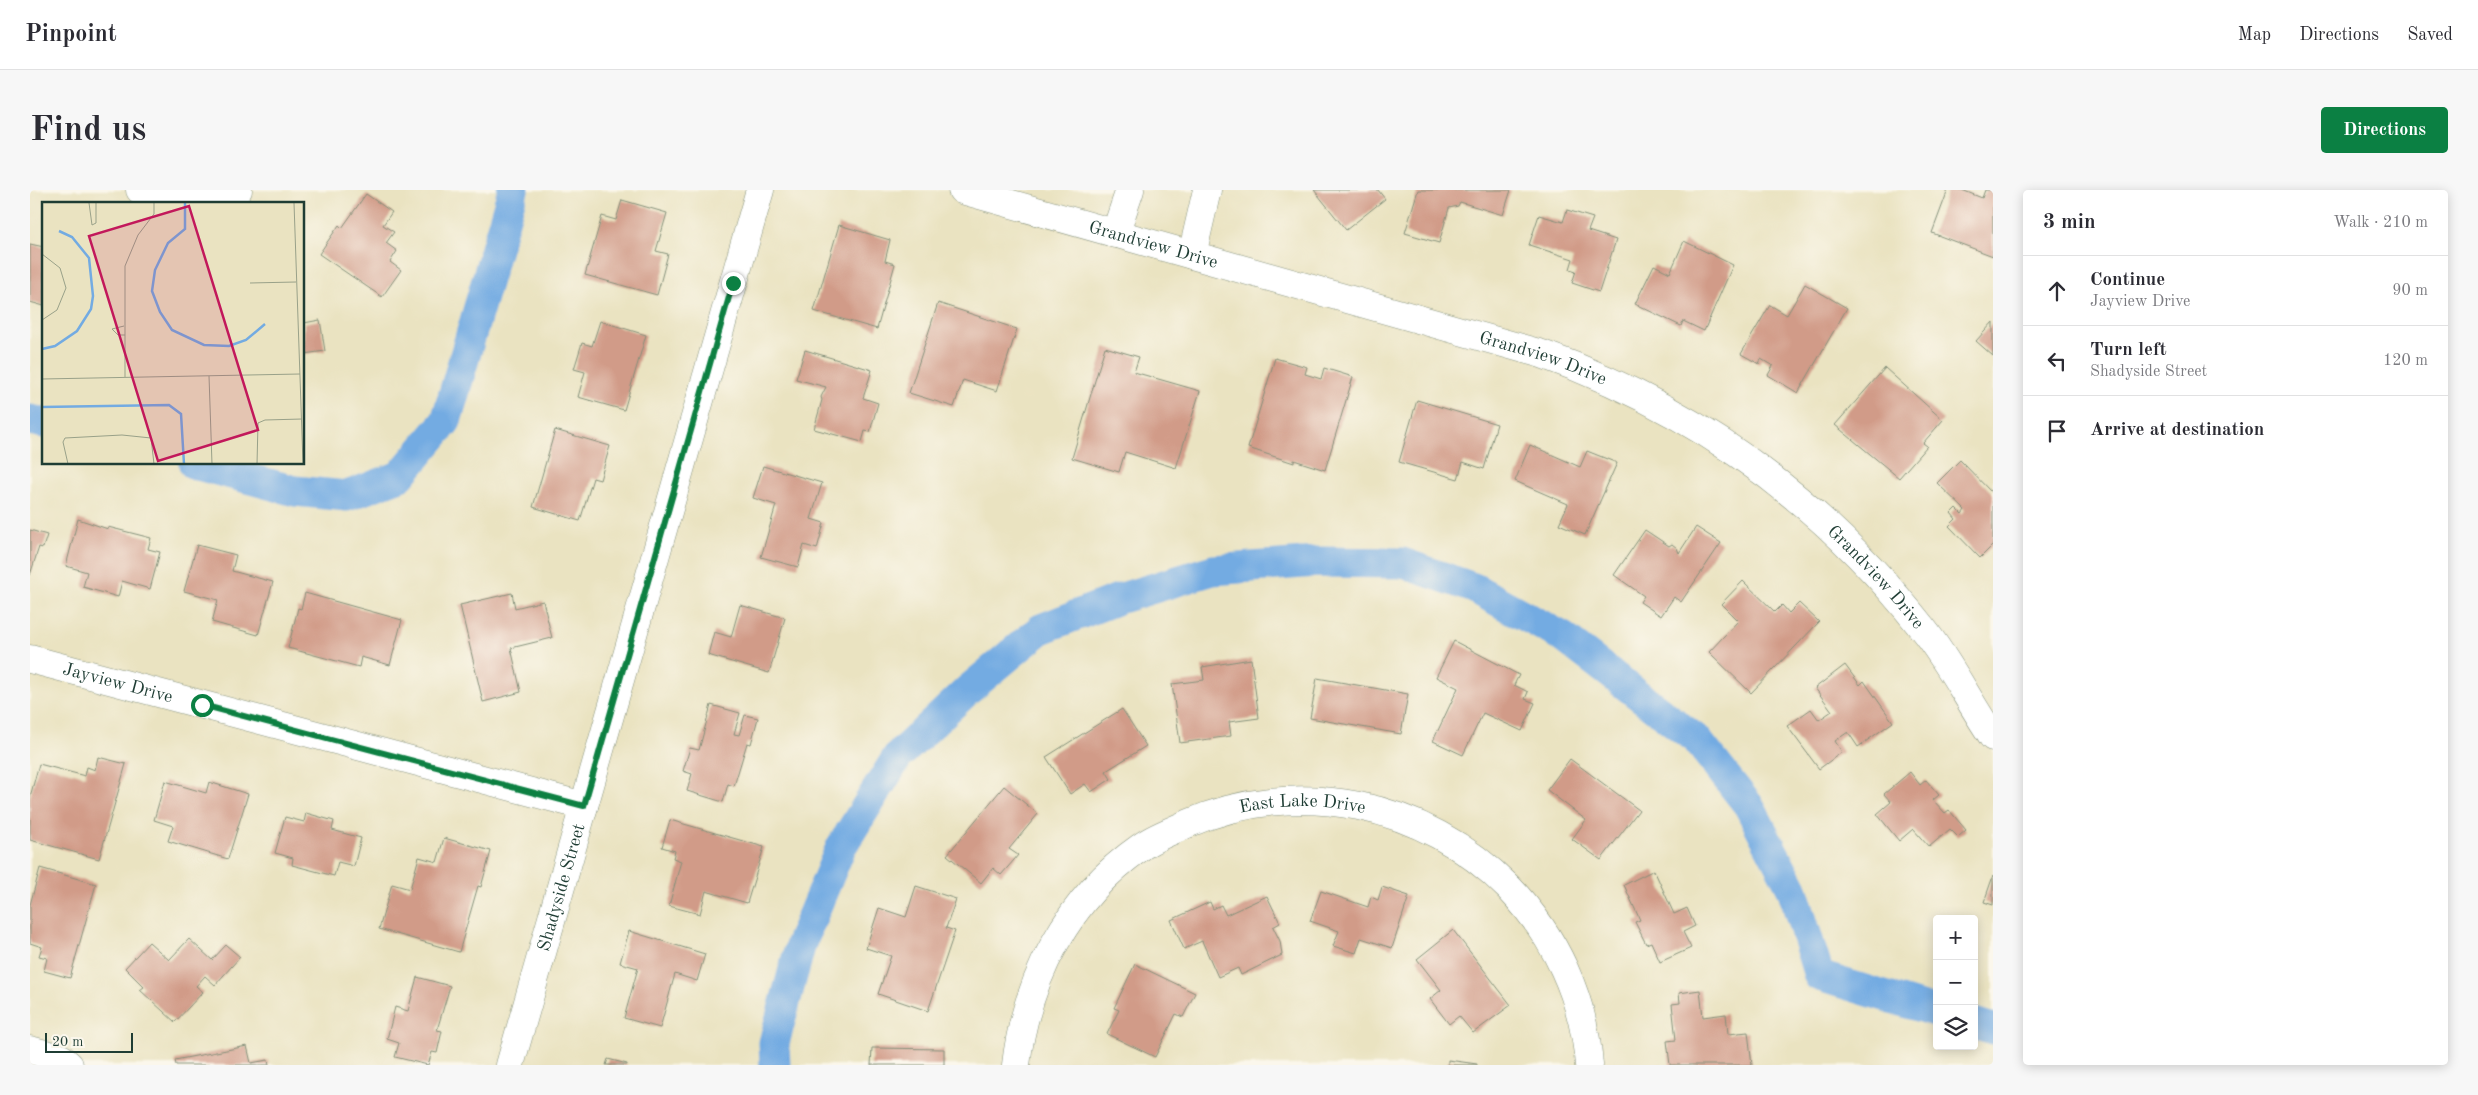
<!DOCTYPE html>
<meta charset="utf-8">
<style>
:root{--surface:#fff;--page:#f7f7f7;--text:#2b2b33;--muted:#7c7c81;--line:#e1e1e2;--accent:#0b8043}
body{margin:0;font-family:"Old Standard TT",serif;background:var(--page);color:var(--text)}
.controls{position:absolute;right:15px;bottom:15px;display:grid;overflow:hidden;border-radius:5px;box-shadow:0 2px 12px #0003}
.controls button{width:45px;height:45px;display:grid;place-items:center;padding:0;border:0;border-bottom:1px solid var(--line);background:var(--surface);color:var(--text);font:25px sans-serif}
.scale{position:absolute;left:15px;bottom:12px;width:88px;box-sizing:border-box;padding-left:5px;border:2px solid #1f3d34;border-top:0;font-size:14px;line-height:18px;white-space:nowrap;color:#1f3d34;-webkit-text-stroke:4px #fbf7ec;paint-order:stroke}
.stop{position:absolute;width:15px;height:15px;margin:-11px;border:4px solid #0b8043;border-radius:50%;background:#fff}
.stop.end{background:#0b8043;border-color:#fff;box-shadow:0 1px 5px #0008}
.list{margin:0;padding:0;list-style:none}
h2{display:flex;justify-content:space-between;align-items:center;height:65px;margin:0;padding:0 20px;font-size:21px}
h2 small{font-size:16px;font-weight:400;color:var(--muted)}
.list li{display:grid;grid-template-columns:32px 1fr auto;gap:15px;align-items:center;box-sizing:border-box;height:70px;padding:0 20px;border-top:1px solid var(--line)}
.list b{display:block;font-size:19px;white-space:nowrap}
.list p{margin:0;font-size:16px;white-space:nowrap;color:var(--muted)}
.list em{font-size:16px;font-style:normal;color:var(--muted)}
.icon{flex:none;width:28px;height:28px;fill:none;stroke:currentColor;stroke-width:2;stroke-linecap:round;stroke-linejoin:round}
.map{position:relative;flex:none;width:1963px;height:875px;overflow:hidden;border-radius:5px}
header{display:flex;align-items:center;gap:30px;box-sizing:border-box;height:70px;padding:0 25px;background:var(--surface);border-bottom:1px solid var(--line)}
header strong{font-size:24px}
nav{display:flex;gap:28px;margin-inline-start:auto;font-size:18px}
.intro{display:flex;align-items:center;justify-content:space-between;box-sizing:border-box;height:120px;padding:0 30px}
h1{margin:0;font-size:35px}
.button{padding:12px 22px;border-radius:5px;background:var(--accent);color:#fff;font-size:18px;font-weight:700}
main{display:flex;gap:30px;padding:0 30px}
aside{flex:1;background:var(--surface);border-radius:5px;box-shadow:0 2px 12px #0003}
.map>svg:first-child{display:block}
.lines{fill:none;stroke-linecap:round;stroke-linejoin:round}
.canal{stroke:#73abe2;stroke-width:31}
.building{fill:#d19b88}
.minor-casing{stroke:#84907a;stroke-width:29}
.minor{stroke:#fff;stroke-width:28}
.route{stroke:#0b8043;stroke-width:6}
.labels{text-anchor:middle;stroke-width:5;stroke-linejoin:round;paint-order:stroke}
.street-label{font-size:18px;fill:#1f3d34;stroke:#fbf7ec}
.inset-river{fill:none;stroke:#73abe2;stroke-width:2.5}
.inset-road{fill:none;stroke:#99a189;stroke-width:1}
.view{fill:#c2185b;fill-opacity:0.15;stroke:#c2185b;stroke-width:2.5}
.inset-edge{fill:none;stroke:#1f3d34;stroke-width:2.5}
</style>
<header>
<strong>Pinpoint</strong>
<nav><a>Map</a><a>Directions</a><a>Saved</a></nav>
</header>
<div class="intro"><h1>Find us</h1><a class="button">Directions</a></div>
<main>
<div class="map">
<svg width="1963" height="875" viewBox="0 0 1963 875">
<rect width="100%" height="100%" fill="#fbf7ec"/>
<filter id="ink" filterUnits="userSpaceOnUse"><feTurbulence type="fractalNoise" baseFrequency=".02" numOctaves="2"/><feDisplacementMap in="SourceGraphic" scale="10" xChannelSelector="R" yChannelSelector="G"/><feConvolveMatrix kernelMatrix="1 2 1 2 8 2 1 2 1" color-interpolation-filters="sRGB"/></filter>
<filter id="wash" filterUnits="userSpaceOnUse"><feTurbulence type="fractalNoise" baseFrequency=".0096" numOctaves="4" result="noise"/><feDisplacementMap in="SourceGraphic" scale="20" xChannelSelector="R" yChannelSelector="G"/><feGaussianBlur stdDeviation="1.12" result="paint"/><feColorMatrix in="noise" values="0 0 0 0 0 0 0 0 0 0 0 0 0 0 0 0 0 1.4 0 .05"/><feComposite in="paint" operator="in"/></filter>
<g filter="url(#wash)">
<rect width="100%" height="100%" fill="#eae3c1"/>
<g class="lines">
<g class="canal">
<path d="M0,230L14,233"/>
<path d="M164,274L265,301L317,306L370,286L416,231L483,0"/>
<path d="M1944,833L1963,839"/>
<path d="M745,875L744,853L771,753L811,657L868,566L938,500L1011,439L1088,409L1183,380L1287,372L1373,373L1444,398L1533,447L1667,550L1719,616L1762,698L1789,786L1907,822"/>
</g>
</g>
<g id="blocks">
<g class="building">
<path d="M1284,0H1348L1355,9L1316,40Z"/>
<path d="M1388,0H1481L1473,25L1430,12L1428,16L1419,18L1409,53L1375,43Z"/>
<path d="M1918,0H1932L1952,8L1955,0H1963V66L1902,43Z"/>
<path d="M336,4L362,22L353,35L364,42L356,53L367,61L360,72L371,80L352,107L289,64L309,35L312,38Z"/>
<path d="M592,10L637,23L626,61L638,64L627,105L555,85L572,26L586,30Z"/>
<path d="M1537,20L1563,28L1558,41L1586,50L1569,102L1542,93L1546,81L1540,79L1543,69L1499,55L1509,25L1533,32Z"/>
<path d="M809,35L860,50L855,71L865,74L847,139L784,121Z"/>
<path d="M1654,51L1703,75L1674,141L1653,131L1651,136L1605,114L1624,75L1640,83Z"/>
<path d="M0,54L14,57V116L0,112Z"/>
<path d="M1775,94L1817,118L1768,203L1738,185L1743,176L1731,169L1729,174L1711,164L1740,115L1757,125Z"/>
<path d="M908,113L987,139L967,201L933,190L924,217L879,203Z"/>
<path d="M290,130L295,161L274,164V133Z"/>
<path d="M570,131L616,145L594,220L548,207L555,182L544,179L552,153L562,156Z"/>
<path d="M1963,132V166L1946,151Z"/>
<path d="M1075,157L1109,167L1104,182L1170,201L1146,278L1095,262L1089,282L1042,268Z"/>
<path d="M775,160L842,180L833,208L848,213L840,242L835,241L832,252L784,239L792,210L791,207L796,197L766,189Z"/>
<path d="M1245,168L1277,177L1275,184L1291,189L1294,178L1323,187L1295,280L1264,270V273L1218,258Z"/>
<path d="M1855,178L1913,230L1893,253L1897,256L1869,288L1805,235Z"/>
<path d="M1387,210L1467,234L1454,279L1433,272L1428,289L1369,272Z"/>
<path d="M525,240L580,256L570,290L563,288L550,331L503,317Z"/>
<path d="M1500,255L1550,277L1557,261L1587,273L1555,345L1529,334L1538,314L1485,291Z"/>
<path d="M1930,270L1963,304V355L1950,368L1919,336L1926,329L1921,323L1926,318L1932,324L1935,320L1907,293Z"/>
<path d="M733,276L792,293L781,329L794,333L787,359L774,355L768,377L731,367L746,315L723,308Z"/>
<path d="M48,329L78,339V337L121,348L118,359L130,362L120,399L92,391L88,407L53,397L57,382L36,376Z"/>
<path d="M1666,337L1691,353L1651,412L1644,407L1631,426L1610,412L1614,406L1584,385L1615,340L1639,356L1642,354L1647,358L1649,363Z"/>
<path d="M0,340L17,345L13,358L9,357L0,385Z"/>
<path d="M167,355L206,365L202,381L243,392L228,445L182,432L188,410L154,401Z"/>
<path d="M1713,391L1745,422L1752,415L1759,423L1769,413L1789,432L1721,503L1679,462L1708,431L1691,414Z"/>
<path d="M275,403L372,430L360,475L331,467L329,477L258,458L268,418L271,419Z"/>
<path d="M482,403L485,418L513,411L522,448L481,458L491,502L453,512L430,415Z"/>
<path d="M710,415L755,428L739,483L678,465L684,442L701,447Z"/>
<path d="M1424,451L1489,485L1484,495L1498,502L1495,509L1505,513L1492,541L1453,523L1433,565L1403,551L1428,498L1406,487Z"/>
<path d="M1221,469L1229,528L1199,532L1201,546L1150,553L1142,494L1174,490L1172,477Z"/>
<path d="M1815,475L1830,495L1834,491L1863,532L1828,557L1818,542L1805,551L1812,562L1789,579L1757,536L1781,519L1789,530L1802,521L1785,498Z"/>
<path d="M1287,488L1378,504L1371,544L1280,528Z"/>
<path d="M681,515L710,523L704,544L709,545L715,525L728,528L721,554L717,553L704,596L698,594L693,612L657,601L662,584L653,581L660,558L669,560Z"/>
<path d="M1092,519L1116,556L1076,581L1081,589L1061,602L1055,594L1040,604L1016,567Z"/>
<path d="M68,567L96,574L69,669L0,650V607L9,574L55,586L57,577L65,580Z"/>
<path d="M1540,569L1609,620L1571,670L1542,649L1556,630L1517,600Z"/>
<path d="M1880,582L1890,595L1896,590L1909,605L1903,610L1915,623L1919,620L1936,640L1928,647L1920,639L1899,657L1883,639L1869,651L1847,624L1861,612L1854,604Z"/>
<path d="M135,591L176,603L179,592L218,604L198,669L138,651L143,636L124,630Z"/>
<path d="M974,596L1008,624L979,659L988,665L984,670L971,685L963,678L951,693L917,665Z"/>
<path d="M276,623L304,631L302,640L331,648L324,676L308,672L304,686L262,675L263,668L245,663L255,627L274,632Z"/>
<path d="M640,630L734,657L717,713L676,701L670,724L639,716L651,671L643,668L645,661L632,657Z"/>
<path d="M414,648L461,661L451,697L448,696L429,762L349,739L362,694L380,699L389,667L407,672Z"/>
<path d="M10,678L66,694L40,788L14,781L17,768L9,766L12,757L0,753V715Z"/>
<path d="M1624,680L1644,724L1657,718L1665,736L1653,742L1661,758L1630,772L1621,752L1616,754L1605,732L1610,730L1594,695Z"/>
<path d="M1963,686V715L1954,712Z"/>
<path d="M886,696L926,709L916,738L925,741L898,821L848,804L861,766L836,758L849,718L876,727Z"/>
<path d="M1352,697L1379,706L1362,758L1331,748L1326,763L1303,756L1309,741L1280,731L1291,701L1338,717L1341,707L1348,710Z"/>
<path d="M1237,706L1250,733L1243,737L1250,751L1252,765L1211,785L1208,778L1188,787L1172,751L1154,759L1141,730L1180,712L1183,719L1191,715L1196,725Z"/>
<path d="M1423,740L1481,815L1443,843L1429,826L1419,834L1400,809L1411,800L1387,769Z"/>
<path d="M599,741L675,764L667,791L645,784L630,838L594,828L608,778L590,773Z"/>
<path d="M159,749L182,770L196,755L210,767L185,795L175,786L166,796L173,802L145,832L110,800L114,797L95,778L119,752L139,770Z"/>
<path d="M1105,774L1165,803L1153,827L1146,824L1125,867L1077,844L1089,820L1084,818Z"/>
<path d="M387,787L420,796L407,840L412,841L407,863L402,862L398,875L365,867L369,853L357,849L365,817L378,821Z"/>
<path d="M1670,800L1673,827L1696,824L1698,844L1718,842L1722,875H1640L1637,851L1646,850L1642,814L1650,813L1649,803Z"/>
<path d="M217,856L221,873L238,870L239,875H146L145,870Z"/>
<path d="M842,858L914,859V875H841Z"/>
<path d="M578,869L597,874V875H576Z"/>
<path d="M1418,870L1447,874V875H1418Z"/>
</g>
</g>
</g>
<g filter="url(#ink)">
<use href="#blocks" fill-opacity="0" stroke="#84907a" stroke-width="1"/>
<g class="lines">
<defs>
<g id="minor">
<path d="M110,0L168,14"/>
<path id="s1" d="M932,0L1512,164C1666,219 1792,310 1893,439C1920,473 1939,512 1963,547"/>
<path d="M169,14L203,5L208,0"/>
<path d="M1085,44L1100,0"/>
<path d="M1162,65L1177,0"/>
<path id="s2" d="M0,469L554,616"/>
<path d="M0,860L31,868L39,875"/>
<path id="s3" d="M480,875L730,0"/>
<path id="s4" d="M986,875C996,789 1039,707 1111,657C1124,647 1142,641 1157,634C1267,586 1395,612 1479,698C1525,746 1554,808 1559,875"/>
</g>
</defs>
<use href="#minor" class="minor-casing"/>
<use href="#minor" class="minor"/>
</g>
</g>
<g class="lines" filter="url(#ink)">
<path class="route" d="M172,515L554,616L703,93"/>
</g>
<g class="labels">
<g class="street-label">
<text dy="6" stroke="none"><textPath href="#s1" startOffset="199">Grandview Drive</textPath></text>
<text dy="6" stroke="none"><textPath href="#s1" startOffset="605">Grandview Drive</textPath></text>
<text dy="6" stroke="none"><textPath href="#s1" startOffset="1009">Grandview Drive</textPath></text>
<text dy="6" stroke="none"><textPath href="#s2" startOffset="91">Jayview Drive</textPath></text>
<text dy="6" stroke="none"><textPath href="#s4" startOffset="429">East Lake Drive</textPath></text>
<text dy="6" stroke="none"><textPath href="#s3" startOffset="185">Shadyside Street</textPath></text>
</g>
</g>
<g transform="translate(12 12)">
<rect width="262" height="262" fill="#eae3c1"/>
<path class="inset-river" d="M143,1V27L126,41L113,68L110,89L118,110L130,128L162,143L187,144L204,138L223,122M0,147L13,144L35,129L49,107L51,94L47,56L30,35L17,29M0,205L127,203L139,212L142,262"/>
<path class="inset-road" d="M47,1L50,23L54,21V1M252,1L261,262M0,52L18,66L24,86L15,108L0,118M208,81L254,80M82,124L70,127L76,133H83M167,174L170,262M83,175V64L96,33L112,12V1M0,177L258,172M26,262L21,240L23,236L80,233L109,236L112,262M215,262L216,221L223,218L260,217"/>
<path class="view" d="M147,4L216,228L116,259L47,34Z"/>
<rect width="262" height="262" class="inset-edge"/>
</g>
</svg>
<div class="controls">
<button>+</button>
<button>−</button>
<button><svg class="icon" aria-label="layers" viewBox="0 0 24 24"><path d="M12 4l9 5-9 5-9-5zM3 14l9 5 9-5"/></svg></button>
</div>
<div class="scale">20 m</div>
<div class="stop" style="left:172px;top:515px"></div>
<div class="stop end" style="left:703px;top:93px"></div>
</div>
<aside>
<h2>3 min<small>Walk · 210 m</small></h2>
<ul class="list">
<li><svg class="icon" aria-label="ahead" viewBox="0 0 24 24"><path d="M12 20V5M6 11l6-6 6 6"/></svg><div><b>Continue</b><p>Jayview Drive</p></div><em>90 m</em></li>
<li><svg class="icon" aria-label="left" viewBox="0 0 24 24"><path d="M17 20v-9H6M10 6l-5 5 5 5"/></svg><div><b>Turn left</b><p>Shadyside Street</p></div><em>120 m</em></li>
<li><svg class="icon" aria-label="arrive" viewBox="0 0 24 24"><path d="M6 21V4h12l-3 4 3 4H6"/></svg><div><b>Arrive at destination</b></div></li>
</ul>
</aside>
</main>
